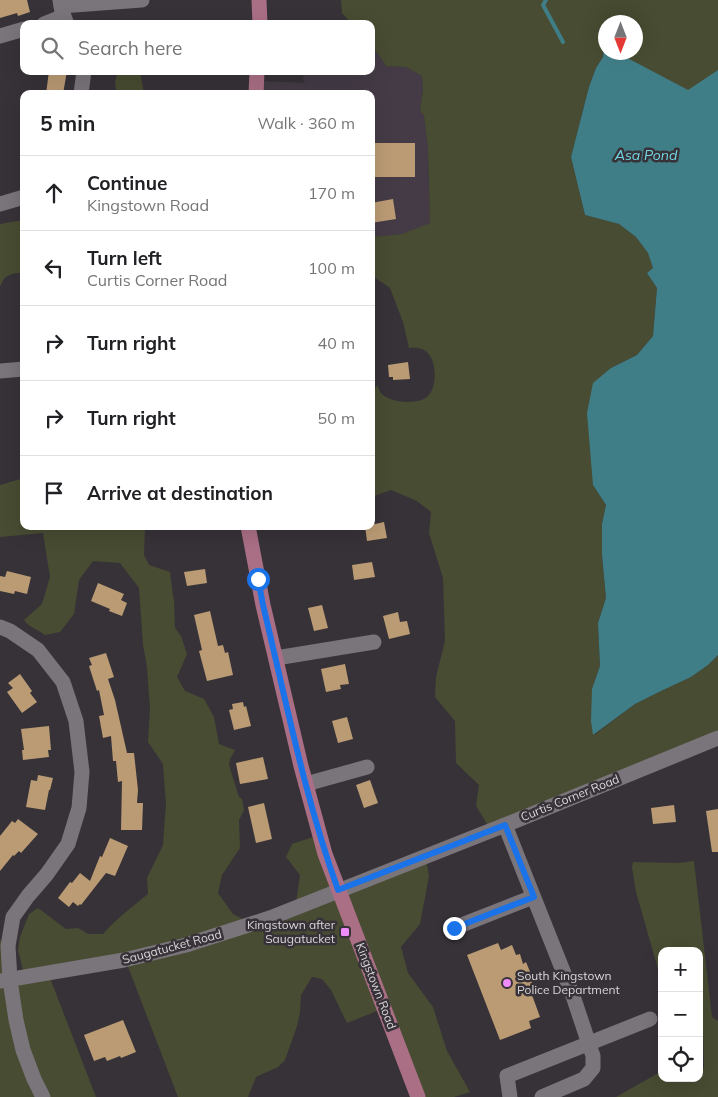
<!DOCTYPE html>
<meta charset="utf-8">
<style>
:root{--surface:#fff;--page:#f6f6f6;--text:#202124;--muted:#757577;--line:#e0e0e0}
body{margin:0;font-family:Mulish,sans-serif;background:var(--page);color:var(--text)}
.controls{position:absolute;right:15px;bottom:15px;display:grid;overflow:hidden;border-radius:10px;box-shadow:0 5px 20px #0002}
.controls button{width:45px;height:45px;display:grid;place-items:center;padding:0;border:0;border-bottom:1px solid var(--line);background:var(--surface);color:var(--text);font:25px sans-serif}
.compass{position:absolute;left:598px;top:15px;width:45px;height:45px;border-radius:50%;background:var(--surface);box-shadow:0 5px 20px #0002;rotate:180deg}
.stop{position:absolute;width:15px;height:15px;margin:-11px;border:4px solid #1a73e8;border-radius:50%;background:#fff}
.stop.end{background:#1a73e8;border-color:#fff;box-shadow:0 1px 5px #0008}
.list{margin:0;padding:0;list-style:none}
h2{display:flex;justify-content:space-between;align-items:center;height:65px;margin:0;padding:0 20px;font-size:21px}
h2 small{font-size:16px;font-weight:400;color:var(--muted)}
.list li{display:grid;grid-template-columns:32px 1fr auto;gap:15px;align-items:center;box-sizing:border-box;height:75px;padding:0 20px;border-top:1px solid var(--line)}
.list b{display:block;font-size:19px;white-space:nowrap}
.list p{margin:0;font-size:16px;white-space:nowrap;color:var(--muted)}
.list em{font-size:16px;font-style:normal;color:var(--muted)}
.icon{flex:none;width:28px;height:28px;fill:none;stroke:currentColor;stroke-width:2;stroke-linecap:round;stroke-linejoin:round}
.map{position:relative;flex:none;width:718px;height:1097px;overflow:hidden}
.search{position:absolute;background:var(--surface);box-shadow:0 5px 20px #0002;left:20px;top:20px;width:355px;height:55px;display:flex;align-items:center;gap:12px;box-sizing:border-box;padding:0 18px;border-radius:10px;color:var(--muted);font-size:19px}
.panel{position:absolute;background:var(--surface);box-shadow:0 5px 20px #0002;left:20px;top:90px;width:355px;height:440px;border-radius:10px}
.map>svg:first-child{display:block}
.built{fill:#443b46}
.green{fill:#484c32}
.water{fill:#407e87}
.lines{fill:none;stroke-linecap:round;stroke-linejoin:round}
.stream{stroke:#407e87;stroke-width:4}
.building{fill:#ba9b74}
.minor{stroke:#7a747b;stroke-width:15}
.major{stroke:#aa6f85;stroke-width:15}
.route{stroke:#1a73e8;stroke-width:6}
.poi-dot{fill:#ee8cf9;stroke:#373238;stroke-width:2}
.labels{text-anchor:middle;stroke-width:5;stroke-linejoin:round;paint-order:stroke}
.street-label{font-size:12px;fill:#d9d5d9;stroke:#373238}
.poi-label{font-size:12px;fill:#d9d5d9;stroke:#373238;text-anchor:end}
.water-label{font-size:14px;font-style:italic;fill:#73d6e4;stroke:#373238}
</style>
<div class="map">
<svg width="718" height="1097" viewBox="0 0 718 1097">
<rect width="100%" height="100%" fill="#373238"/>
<path class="built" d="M371,44L386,66L406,67L422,76L423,90L420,110L424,116L428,147L430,224L402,234L371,237V94H255L256,81L305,83L303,78L305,71H371Z"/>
<g class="green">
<path d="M341,0H718V70L688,91L618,53L636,52V22H606L605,50H604L603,57L596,68L589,87L571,157L585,215L619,224L636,237L648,253L653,268L647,273L657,288L653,336L637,355L611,368L593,485L606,505L602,524V555L606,598L598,623L600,666L592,689L594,735L635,704L661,691L691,677L708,665L718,655V743L490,829L476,806L479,785L456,763L455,721L435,697L436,677L445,641L443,578L429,533L431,512L417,501L391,490L371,497V394L374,392L377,385C379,388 380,393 383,395C392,403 419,405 428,396C438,386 437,357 424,350C419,347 414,348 409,348L403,322L390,288L371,275V237L402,234L430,223L428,147L424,116L420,110L423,90L422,76L406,67L386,66L371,44V24H352L342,13Z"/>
<path d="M118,71H140L144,94H117L115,82Z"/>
<path d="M24,220V273C12,273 4,274 0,287V224Z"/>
<path d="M24,478V526H145L144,555L149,565L170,572L173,596L174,599L175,628L181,636L187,654L177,677L185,691L204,699L214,717L219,744L235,750L230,759L229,765L239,797L242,799L244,810L239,820L240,848L222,875L218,893L233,914L254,925L295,910L300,875L286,857L292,844L316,836L336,887L426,859L429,876L420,924L401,947L408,973L433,1007L447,1051L470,1092L454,1097H418L382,1009L347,1023L331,990L322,979L312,977L301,995L300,1012L297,1026L285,1060L278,1067L256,1077L248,1097H178L127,964L50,978L96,1097H0V940L5,941V982L25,978L18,950L20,937L29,914L38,908L66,929L78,928L88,934H103C116,919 132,907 148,894L147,878L163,845L166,804L163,764L148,742L150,708L147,667L143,645L139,588L120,563L93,561L79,580L74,614L60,632L45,635C37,629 30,628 24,620L42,604L50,577L43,533L0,537V485Z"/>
<path d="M694,861L712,1017L718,1021V1097H616L662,1071V1078H699V1069L704,1068L703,1031L699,1030V951H662V983L636,892L632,867L633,862L678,863Z"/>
</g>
<path class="water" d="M604,49L605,50L606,52L618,53L688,90L718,70V655L708,665L691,677L661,691L635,704L593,735L591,721L592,689L600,666L598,623L606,598L602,555V524L606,505L593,485L587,413L593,383L611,368L637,355L653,336L657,288L647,273L653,268L648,253L636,237L619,224L585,215L571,157L589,87L596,68L603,57Z"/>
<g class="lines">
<path class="stream" d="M546,0L543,5L563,42"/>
</g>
<g class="building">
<path d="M0,0H27L30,12L18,16L17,13L0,18Z"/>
<path d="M49,71H67L63,94H46Z"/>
<rect x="371" y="143" width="44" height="34"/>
<path d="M393,199L396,219L371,223V203Z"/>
<path d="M408,362L410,379L393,380V377H389L388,365Z"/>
<path d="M384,522L387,538L367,541L365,526H371V525Z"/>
<path d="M372,562L375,577L354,580L352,565Z"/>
<path d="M205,569L207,583L187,586L184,572Z"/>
<path d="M7,571L31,577L27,594L15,591L14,594L0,591V576L5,577Z"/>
<path d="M98,583L124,594L121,600L127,603L122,616L109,611L110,609L91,601Z"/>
<path d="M322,605L328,628L314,631L308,608Z"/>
<path d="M210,611L218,646L223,645L225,653L228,652L233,675L207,681L199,651L202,650L194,615Z"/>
<path d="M398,612L400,622L407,621L410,634L389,639L383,616Z"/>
<path d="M106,653L114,677L108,679L115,700L127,753H134L138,790L137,803H143L142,830H121L122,781L118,782L116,761H113L111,736L103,738L99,716L104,715L99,690L97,691L89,666L92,665L89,658Z"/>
<path d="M345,664L349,684L340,685L341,689L326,692L321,669Z"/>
<path d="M20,674L32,691L30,693L37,702L22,713L7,692L13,688L8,683Z"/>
<path d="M243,702L244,707L246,706L251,726L234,730L229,710L233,709L232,704Z"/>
<path d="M347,717L353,739L338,743L332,721Z"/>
<path d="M49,726L51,750H48L49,757L23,760L22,750H24L21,729Z"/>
<path d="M263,757L268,779L240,784L236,763Z"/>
<path d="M38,775L53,778L50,790H49L45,810L26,807L31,780L37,781Z"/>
<path d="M370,780L378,803L364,808L356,785Z"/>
<path d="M264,803L272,839L256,843L248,807Z"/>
<path d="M674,805L676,822L653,824L651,808Z"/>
<path d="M718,809V852H712L706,811Z"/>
<path d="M18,819L38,834L21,853L19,851L14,856L13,855L0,871V836L12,821L15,823Z"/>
<path d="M110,838L128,846L115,876L106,873L81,905L80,904L78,906L73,902L69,907L58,898L70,882L72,883L80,873L90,881L100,856L102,857Z"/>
<path d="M498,943L501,950L512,945L516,955L520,954L523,964L526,962L533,979L531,980L536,993L532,995L540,1017L529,1021L531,1028L500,1040L467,955Z"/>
<path d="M123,1020L136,1052L121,1058L120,1056L107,1061L105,1057L94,1061L84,1035Z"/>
</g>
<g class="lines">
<g class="minor">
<path d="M60,0L62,12L67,24"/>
<path d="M61,6L142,0"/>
<path d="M44,24L64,16"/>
<path d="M0,36L24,29"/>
<path d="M81,94L84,71"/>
<path d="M0,204L24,197"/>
<path d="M0,371L24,369"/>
<path d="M0,627L10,631L38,650L63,682L76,721L82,772L79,808L68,844L47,874L28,896L13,917L8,946L10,980L16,1020L23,1050L34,1079L43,1097"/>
<path d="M276,658L374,642"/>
<path d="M306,784L367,767"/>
<path d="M505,825L573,996L593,1056V1068L584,1079L542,1097"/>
<path d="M454,928L533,897"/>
<path d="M0,981L124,960L186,945L270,918L505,825L718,738"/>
<path d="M510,1097L507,1076L650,1019"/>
</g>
<g class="major">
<path d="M259,0L260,24"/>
<path d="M256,94L257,71"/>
<path d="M248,526L263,605L301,766L325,854L418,1097"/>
</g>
</g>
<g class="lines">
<path class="route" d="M258,579L263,605C286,701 305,798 338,890L505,825L534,897L454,928"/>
</g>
<g class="poi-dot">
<rect x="340" y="927" width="10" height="10" rx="2.5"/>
<circle cx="507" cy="983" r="5"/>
</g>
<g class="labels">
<g class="street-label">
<text transform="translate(570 798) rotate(-22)" y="4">Curtis Corner Road</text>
<text transform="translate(172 947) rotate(-15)" y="4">Saugatucket Road</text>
<text transform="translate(376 986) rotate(69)" y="4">Kingstown Road</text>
</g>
<g class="poi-label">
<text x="335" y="929">Kingstown after<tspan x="335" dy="14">Saugatucket</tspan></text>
<text x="517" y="980" text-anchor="start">South Kingstown<tspan x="517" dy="14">Police Department</tspan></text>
</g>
<g class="water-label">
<text x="646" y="160">Asa Pond</text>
</g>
</g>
</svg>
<div class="controls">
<button>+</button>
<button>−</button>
<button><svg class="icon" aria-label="locate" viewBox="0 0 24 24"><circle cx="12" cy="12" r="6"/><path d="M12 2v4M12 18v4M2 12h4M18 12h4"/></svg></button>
</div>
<svg class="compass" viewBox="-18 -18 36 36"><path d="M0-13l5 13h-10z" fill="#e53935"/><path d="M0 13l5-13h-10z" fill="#757577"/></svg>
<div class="stop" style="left:258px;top:579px"></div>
<div class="stop end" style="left:454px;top:928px"></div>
<div class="search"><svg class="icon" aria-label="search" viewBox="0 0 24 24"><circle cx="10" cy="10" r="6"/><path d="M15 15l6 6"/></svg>Search here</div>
<section class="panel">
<h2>5 min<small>Walk · 360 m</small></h2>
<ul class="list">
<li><svg class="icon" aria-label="ahead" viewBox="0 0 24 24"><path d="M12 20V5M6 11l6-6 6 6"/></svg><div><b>Continue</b><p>Kingstown Road</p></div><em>170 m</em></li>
<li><svg class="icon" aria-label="left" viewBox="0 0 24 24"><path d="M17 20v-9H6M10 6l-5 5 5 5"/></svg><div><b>Turn left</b><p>Curtis Corner Road</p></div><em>100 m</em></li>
<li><svg class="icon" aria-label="right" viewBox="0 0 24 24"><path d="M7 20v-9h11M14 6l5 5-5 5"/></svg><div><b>Turn right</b></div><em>40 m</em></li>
<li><svg class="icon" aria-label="right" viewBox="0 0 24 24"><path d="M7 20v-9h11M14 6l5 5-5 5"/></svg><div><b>Turn right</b></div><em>50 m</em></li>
<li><svg class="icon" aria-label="arrive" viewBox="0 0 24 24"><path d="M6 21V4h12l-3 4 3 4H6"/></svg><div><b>Arrive at destination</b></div></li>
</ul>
</section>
</div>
